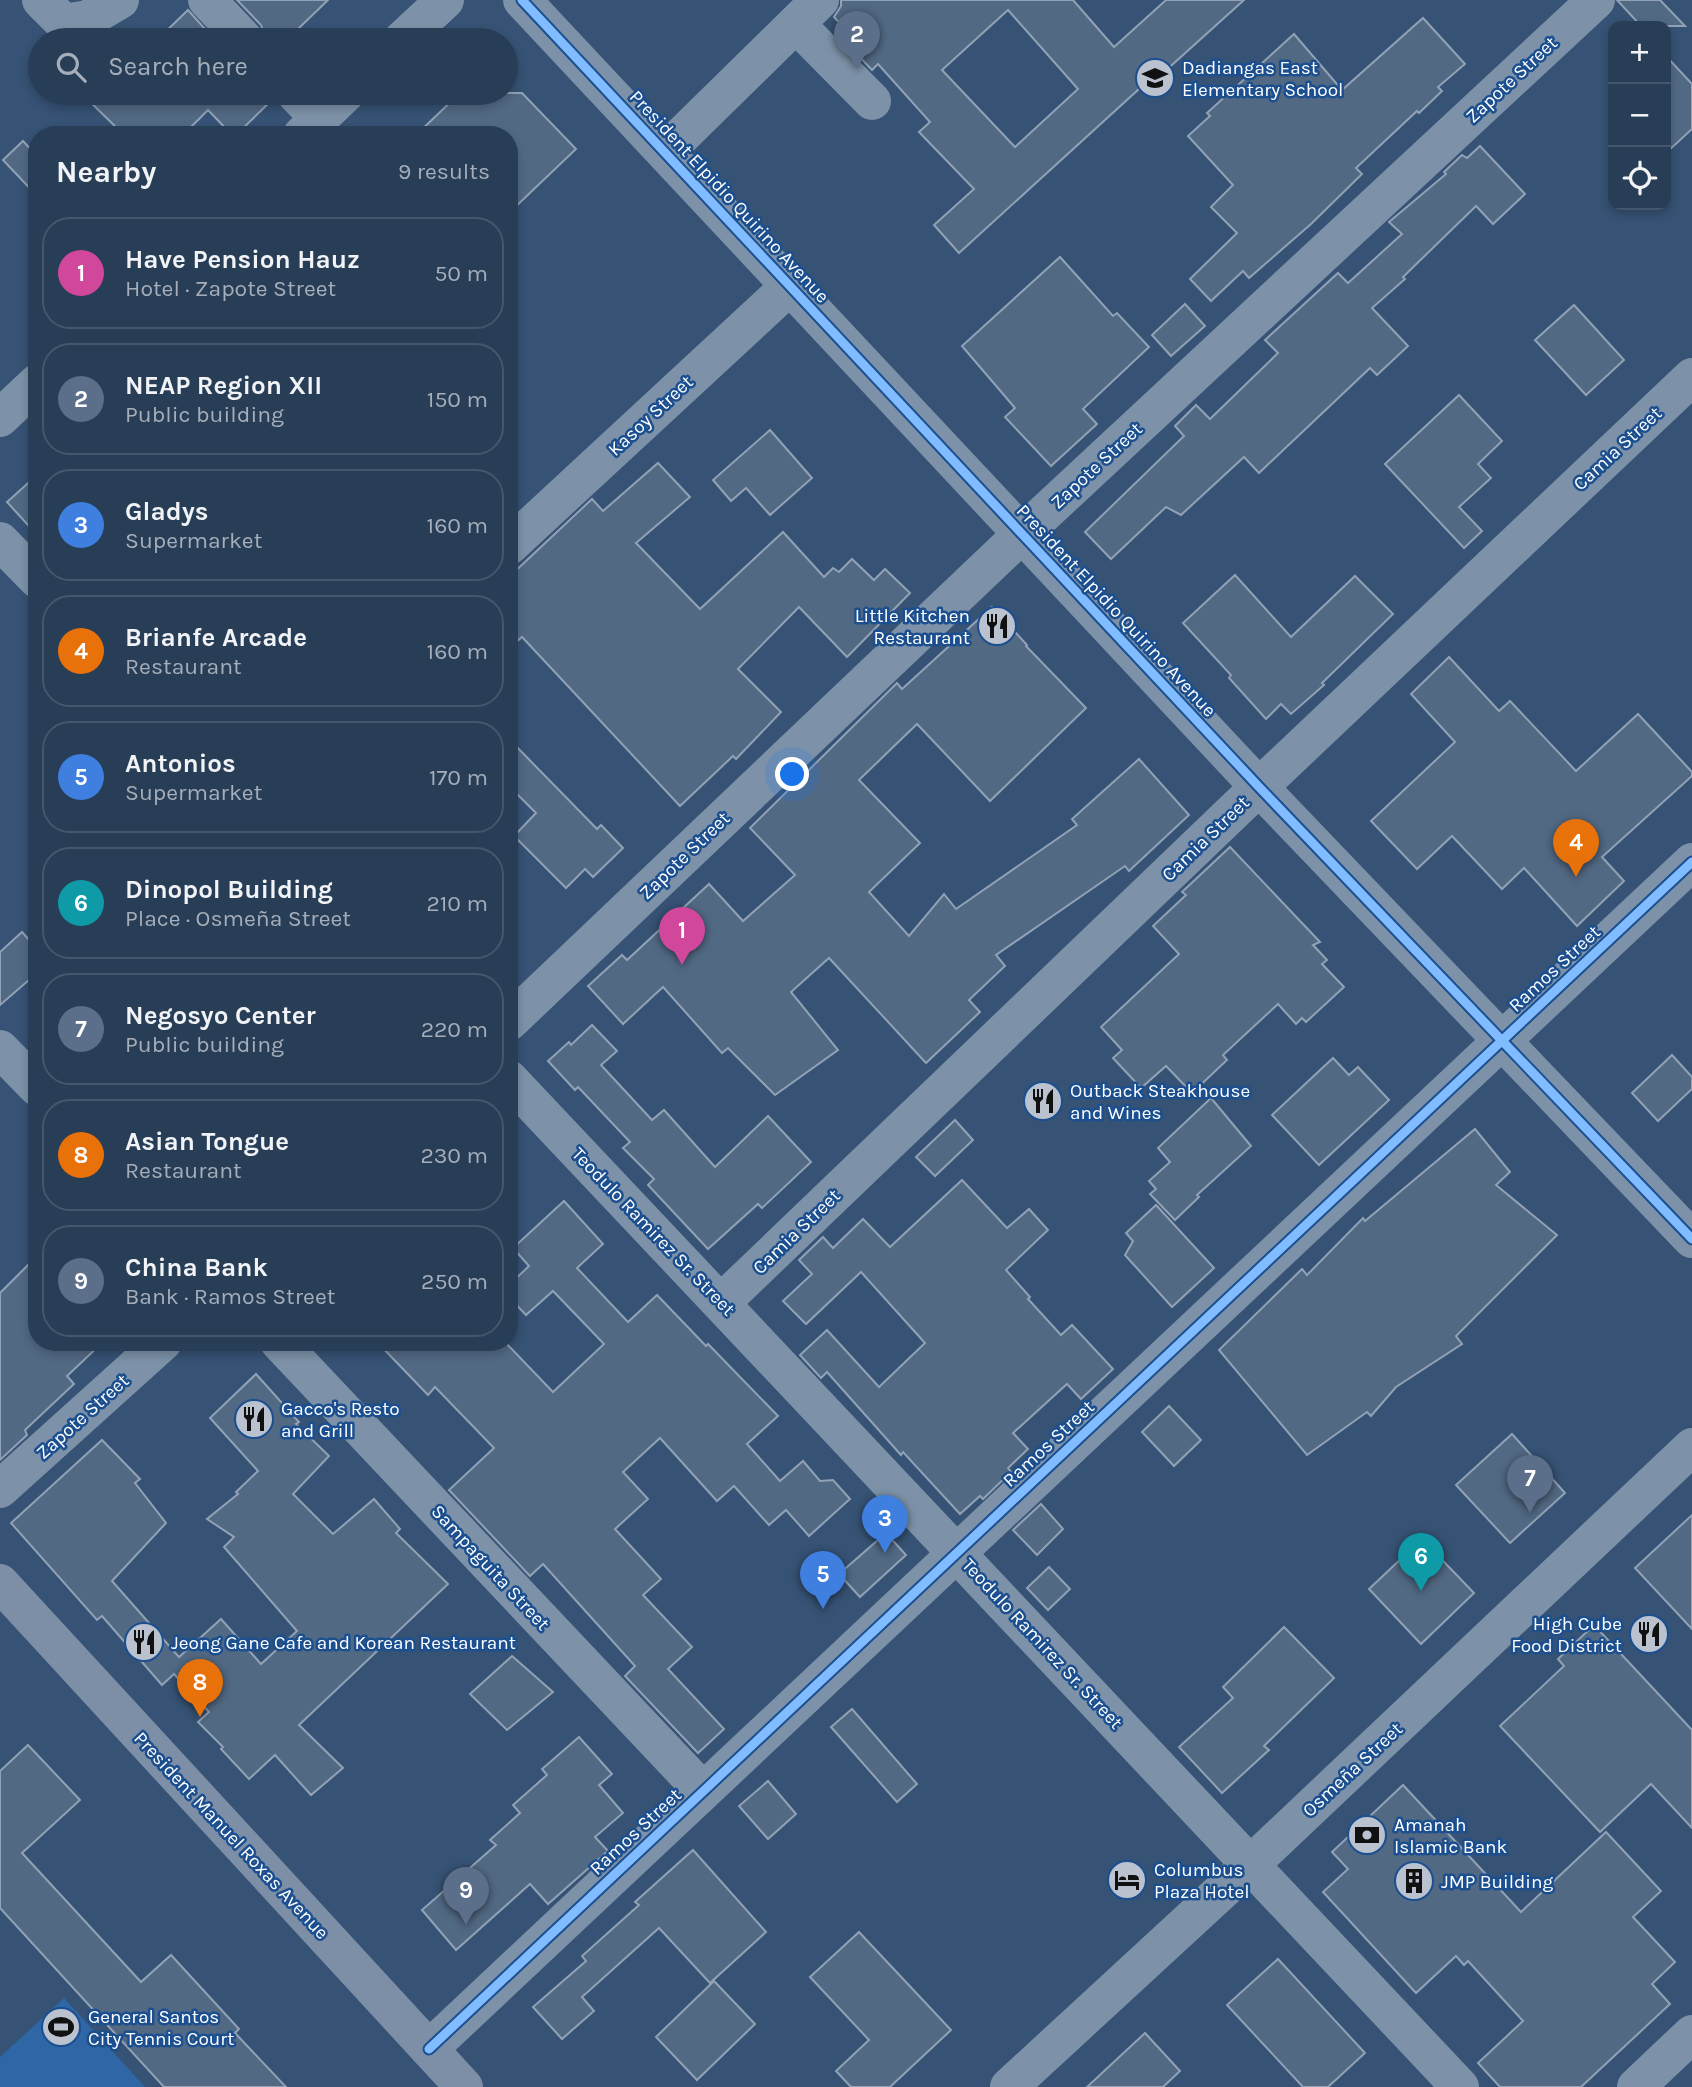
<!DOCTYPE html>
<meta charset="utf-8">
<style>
:root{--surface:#283e57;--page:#30455d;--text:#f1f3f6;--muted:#a5aeba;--line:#44576d;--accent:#95b2f1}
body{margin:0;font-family:Karla,sans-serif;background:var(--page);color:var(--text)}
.controls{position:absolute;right:21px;top:21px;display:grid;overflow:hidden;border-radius:14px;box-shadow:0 4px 10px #0003}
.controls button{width:63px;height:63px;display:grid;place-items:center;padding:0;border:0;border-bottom:2px solid var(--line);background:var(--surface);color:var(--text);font:35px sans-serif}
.you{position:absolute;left:793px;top:775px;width:24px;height:24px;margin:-18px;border:5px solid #fff;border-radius:50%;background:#1a73e8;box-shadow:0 0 0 10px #1a73e833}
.badge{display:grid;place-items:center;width:46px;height:46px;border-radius:50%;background:var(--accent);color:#fff;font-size:23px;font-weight:700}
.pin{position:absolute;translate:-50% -58px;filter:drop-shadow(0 2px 4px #0008)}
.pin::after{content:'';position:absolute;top:37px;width:24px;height:21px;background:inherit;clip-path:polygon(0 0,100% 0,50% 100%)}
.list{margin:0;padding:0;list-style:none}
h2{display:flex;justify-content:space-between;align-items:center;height:91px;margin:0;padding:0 28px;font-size:30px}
h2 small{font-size:23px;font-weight:400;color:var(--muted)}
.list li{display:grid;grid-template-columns:46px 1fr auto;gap:21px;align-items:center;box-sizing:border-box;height:112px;margin:0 14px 14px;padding:0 14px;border:2px solid var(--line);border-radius:28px}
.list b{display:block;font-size:26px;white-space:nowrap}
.list p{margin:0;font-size:23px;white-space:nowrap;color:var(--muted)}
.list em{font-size:23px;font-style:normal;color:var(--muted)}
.icon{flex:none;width:38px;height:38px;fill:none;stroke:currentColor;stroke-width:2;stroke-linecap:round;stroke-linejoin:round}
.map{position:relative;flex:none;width:1692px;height:2087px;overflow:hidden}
.search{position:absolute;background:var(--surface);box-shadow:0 4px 10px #0003;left:28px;top:28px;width:490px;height:77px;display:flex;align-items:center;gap:18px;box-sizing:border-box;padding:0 24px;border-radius:38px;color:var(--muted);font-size:26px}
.panel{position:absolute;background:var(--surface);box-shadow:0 4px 10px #0003;left:28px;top:126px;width:490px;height:1225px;border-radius:28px}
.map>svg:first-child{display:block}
.green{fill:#2f66a5}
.building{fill:#526984;stroke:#92a2b6;stroke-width:2;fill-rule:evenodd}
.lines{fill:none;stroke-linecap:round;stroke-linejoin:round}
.minor{stroke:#7d92a8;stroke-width:38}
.major{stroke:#7d8ea7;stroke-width:38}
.cycleway-casing{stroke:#1b4f8f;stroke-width:13}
.cycleway{stroke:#80bcff;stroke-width:9}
.labels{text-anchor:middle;stroke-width:5;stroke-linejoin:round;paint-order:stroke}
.poi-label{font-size:19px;fill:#fff;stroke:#1b4f8f;text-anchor:start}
.street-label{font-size:19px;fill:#fff;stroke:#1b4f8f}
</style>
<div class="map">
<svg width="1692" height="2087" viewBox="0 0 1692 2087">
<rect width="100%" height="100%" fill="#365274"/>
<path class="green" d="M64,1998L145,2087H0V2057Z"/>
<g class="building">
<path d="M237,0H328L299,28L311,40H266L261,25Z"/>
<path d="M841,0H1073L1114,47L1166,0H1244L1153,82L1150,79L959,253L934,225L974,189L919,132L930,122L878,64L872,70L854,51L861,45L834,17L841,6ZM1008,10L1078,89L1015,147L942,70Z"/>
<path d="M1617,0H1660L1685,26H1641Z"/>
<path d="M188,10L215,40H157Z"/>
<path d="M1423,18L1465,64L1438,87L1442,91L1419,113L1417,111L1356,168L1362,174L1311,224L1249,278L1243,271L1211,301L1190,279L1237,233L1211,207L1233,185L1188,136L1210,116L1207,113L1294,34L1342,90Z"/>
<path d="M1666,56L1692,84V129L1666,153Z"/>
<path d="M81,93H274V98L236,135H232L208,110L183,135H124Z"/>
<path d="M460,93H522L576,149L509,213V135H416Z"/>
<path d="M23,141L37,156V196L3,160Z"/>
<path d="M1480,146L1525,194L1493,224L1476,206L1403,277L1405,279L1372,308L1408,346L1377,375L1370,368L1259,473L1244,457L1181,515L1166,507L1111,559L1085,532L1184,436L1175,426L1196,405L1210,419L1278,353L1265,340L1338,273L1348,283L1402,234L1389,222L1446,174L1444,172L1462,155L1467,158Z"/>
<path d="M1060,257L1113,316L1117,313L1149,347L1083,409L1097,424L1051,466L1005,417L1015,408L962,346Z"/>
<path d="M1185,304L1205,326L1171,356L1152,335Z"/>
<path d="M1574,305L1624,360L1586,395L1535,340Z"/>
<path d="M1459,395L1502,441L1478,464L1491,478L1459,507L1482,531L1464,548L1385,464Z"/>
<path d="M770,430L812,478L770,515L746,488L731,501L713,480Z"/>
<path d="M658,463L690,497L636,543L700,609L783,532L824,577L833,568L839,572L852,559L874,580L885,569L910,593L847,657L799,607L738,669L781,712L736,759L733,756L680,806L522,637L509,648V577L592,499L603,511Z"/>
<path d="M37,475V535L7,502Z"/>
<path d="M1235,575L1291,637L1355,576L1393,614L1322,683L1324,685L1291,714L1281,704L1266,719L1229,678L1231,675L1183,623Z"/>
<path d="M992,607L1027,645L1026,646L1086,708L990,801L917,724L859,780L920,843L869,892L909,936L944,894L956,909L1077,825L1072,819L1139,759L1189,815L1129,871L1125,866L996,955L1005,966L969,1000L980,1012L926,1063L829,958L791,992L838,1050L775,1095L728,1048L722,1053L663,987L623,1024L588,986L622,955L627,960L709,884L743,921L795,875L750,828L897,683L902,689Z"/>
<path d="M1449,657L1499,711L1510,701L1576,771L1638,714L1692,772V776L1602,857L1624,881L1577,926L1524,868L1502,889L1452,836L1417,869L1371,821L1455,742L1411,694Z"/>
<path d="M509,739L597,829L601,825L623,848L593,877L585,869L566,888L514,836L536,813L509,786Z"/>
<path d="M1230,847L1320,942L1313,945L1327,960L1322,964L1344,987L1306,1022L1302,1018L1296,1024L1278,1004L1223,1055L1227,1060L1192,1093L1166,1066L1141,1088L1113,1058L1122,1050L1101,1027L1179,954L1153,926L1186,895L1182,892Z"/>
<path d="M22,932L37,949V973L0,1005V952Z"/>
<path d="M592,1025L617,1051L601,1065L652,1120L664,1110L715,1167L768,1116L811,1162L762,1208L758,1204L708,1249L648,1185L654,1179L623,1148L630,1142L578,1087L575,1090L548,1061L569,1042L571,1045Z"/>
<path d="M1672,1055L1692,1077V1089L1658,1121L1632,1093Z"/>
<path d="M1333,1058L1349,1075L1358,1067L1389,1100L1319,1165L1272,1115Z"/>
<path d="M1211,1098L1251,1146L1197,1195L1199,1197L1175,1220L1150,1194L1156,1189L1149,1181L1170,1162L1158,1148Z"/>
<path d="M955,1120L973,1140L935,1176L916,1157Z"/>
<path d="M1475,1129L1510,1172L1496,1185L1557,1235L1456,1336L1462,1344L1396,1387L1371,1416L1367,1412L1307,1455L1219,1350L1302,1269L1307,1275L1363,1218L1365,1221Z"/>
<path d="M962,1180L1007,1228L1029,1209L1048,1230L1006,1270L1030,1297L1028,1299L1061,1335L1072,1325L1113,1369L1081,1399L1067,1384L1013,1433L1028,1449L1008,1468L1011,1472L983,1499L980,1496L960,1514L903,1452L901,1455L827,1372L821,1378L800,1355L827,1330L879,1387L925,1343L861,1272L806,1324L783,1301L812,1274L799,1260L823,1237L833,1248L863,1219L890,1247Z"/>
<path d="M564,1201L603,1244L577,1268L628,1322L657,1295L706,1346L708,1344L778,1416L747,1444L780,1481L803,1461L820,1481L833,1480L850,1499L809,1536L786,1510L769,1525L734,1486L717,1501L660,1438L623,1472L648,1499L615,1529L661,1579L643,1595L692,1647L668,1669L724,1729L698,1753L625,1676L635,1666L543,1564L530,1576L449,1490L494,1448L435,1387L428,1395L377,1342H505L553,1392L604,1344L553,1291L526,1315L509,1297V1285L529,1266L513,1248Z"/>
<path d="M1156,1205L1214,1268L1172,1307L1125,1255L1133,1241L1126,1233Z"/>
<path d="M37,1256V1342H103L67,1376L74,1384L25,1430L27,1435L0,1460V1293Z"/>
<path d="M256,1374L299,1422L296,1424L329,1456L293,1494L333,1534L374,1499L400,1529L396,1533L448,1584L299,1725L343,1768L311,1795L275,1755L249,1779L221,1749L223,1747L198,1722L209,1712L174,1674L162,1685L102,1616L97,1620L11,1523L102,1440L140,1479L135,1483L166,1523L112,1581L179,1657L221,1619L261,1664L297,1631L224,1547L234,1537L207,1519L238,1494L236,1492L258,1471L210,1418Z"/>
<path d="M1169,1406L1201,1440L1174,1466L1142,1432Z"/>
<path d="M1512,1434L1565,1493L1510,1543L1456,1485Z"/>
<path d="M1041,1504L1063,1529L1037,1555L1013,1530Z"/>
<path d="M1692,1515V1629L1635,1568Z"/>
<path d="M886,1533L906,1555L860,1597L839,1574Z"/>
<path d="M1422,1539L1474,1593L1421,1644L1369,1589Z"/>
<path d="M1049,1567L1070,1589L1048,1610L1027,1588Z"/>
<path d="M1594,1625L1692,1730V1828L1651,1784L1600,1832L1500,1726L1564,1666L1558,1659Z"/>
<path d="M1284,1627L1334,1678L1264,1746L1269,1750L1222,1793L1179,1747L1233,1698L1223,1687Z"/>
<path d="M512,1656L553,1692L507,1730L470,1694Z"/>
<path d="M852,1709L917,1784L897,1802L831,1727Z"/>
<path d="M579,1737L612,1774L599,1785L623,1813L595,1837L608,1851L548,1904L530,1884L456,1950L422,1910L496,1845L490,1840L520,1813L513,1805L547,1775L542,1769Z"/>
<path d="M28,1745L80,1800L22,1853L141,1982L171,1955L239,2029L235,2033L286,2087H164L0,1908V1771Z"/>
<path d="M768,1781L796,1814L768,1839L739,1806Z"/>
<path d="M1403,1785L1521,1912L1606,1832L1661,1891L1633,1917L1675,1962L1652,1984L1670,2004L1581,2087H1500L1478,2063L1523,2021L1468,1961L1464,1965L1456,1956L1416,1993L1323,1892L1348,1869L1332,1852Z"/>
<path d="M693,1850L766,1932L710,1983L659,1928L582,1997L594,2011L562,2039L533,2007L586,1961L582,1956L639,1905L635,1902Z"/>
<path d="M859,1932L951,2030L890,2087H851L836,2071L869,2040L810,1977Z"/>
<path d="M1278,1959L1365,2053L1328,2087H1303L1227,2005Z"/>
<path d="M714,1981L755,2024L697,2080L656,2037Z"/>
<path d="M1145,2033L1180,2071L1163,2087H1087Z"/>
</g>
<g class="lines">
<g class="minor">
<path d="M41,0L64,23L88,19L120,0"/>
<path d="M207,0L245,40"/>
<path d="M522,0L1259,787L1692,1239"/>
<path d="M796,24L872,101"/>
<path d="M402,40L445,0"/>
<path d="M295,93L319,118"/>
<path d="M302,135L346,93"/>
<path d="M665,152L820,0"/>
<path d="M0,418L37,383"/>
<path d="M0,541L37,579"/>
<path d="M509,546L791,285"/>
<path d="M509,1022L1022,534L1596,0"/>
<path d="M0,1049L37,1087"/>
<path d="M509,1079L1460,2087"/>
<path d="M722,1302L1259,787L1692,377"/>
<path d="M279,1342L703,1791"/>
<path d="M0,1489L163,1342"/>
<path d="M429,2049L1692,862"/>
<path d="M1009,2087L1251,1864L1692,1447"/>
<path d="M1636,2087L1692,2034"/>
</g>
<path class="major" d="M0,1583L464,2087"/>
<defs>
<g id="cycleway">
<path d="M522,0L1259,787L1692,1239"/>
<path d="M429,2049L1692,862"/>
</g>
</defs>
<use href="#cycleway" class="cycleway-casing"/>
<use href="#cycleway" class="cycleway"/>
</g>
<defs>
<symbol id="school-disc" viewBox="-11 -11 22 22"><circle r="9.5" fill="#b9c2ce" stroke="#1b4f8f"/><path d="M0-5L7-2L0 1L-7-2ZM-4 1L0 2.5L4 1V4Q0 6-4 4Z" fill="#111"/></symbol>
<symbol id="restaurant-disc" viewBox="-11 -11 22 22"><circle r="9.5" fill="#b9c2ce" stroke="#1b4f8f"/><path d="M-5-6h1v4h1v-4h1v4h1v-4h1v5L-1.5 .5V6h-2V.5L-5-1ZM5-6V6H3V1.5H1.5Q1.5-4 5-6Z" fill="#111"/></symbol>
<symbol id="bank-disc" viewBox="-11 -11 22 22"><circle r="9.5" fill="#b9c2ce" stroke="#1b4f8f"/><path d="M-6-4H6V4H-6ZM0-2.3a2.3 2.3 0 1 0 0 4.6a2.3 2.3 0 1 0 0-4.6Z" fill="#111"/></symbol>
<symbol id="hotel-disc" viewBox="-11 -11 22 22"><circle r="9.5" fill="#b9c2ce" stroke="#1b4f8f"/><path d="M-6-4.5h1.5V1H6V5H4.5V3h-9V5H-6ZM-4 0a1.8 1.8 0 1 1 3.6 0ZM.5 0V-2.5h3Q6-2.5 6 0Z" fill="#111"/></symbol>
<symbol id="building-disc" viewBox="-11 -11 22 22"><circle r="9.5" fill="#b9c2ce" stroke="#1b4f8f"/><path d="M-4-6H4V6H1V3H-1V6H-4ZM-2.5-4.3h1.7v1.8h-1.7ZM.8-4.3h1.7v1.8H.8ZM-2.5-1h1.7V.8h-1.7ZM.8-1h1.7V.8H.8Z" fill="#111"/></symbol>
<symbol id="stadium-disc" viewBox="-11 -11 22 22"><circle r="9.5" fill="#b9c2ce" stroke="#1b4f8f"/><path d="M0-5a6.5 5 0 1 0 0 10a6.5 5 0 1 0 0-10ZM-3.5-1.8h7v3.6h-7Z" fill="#111"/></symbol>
</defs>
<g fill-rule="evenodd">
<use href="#school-disc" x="1133" y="56" width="44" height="44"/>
<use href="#restaurant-disc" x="975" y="604" width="44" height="44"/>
<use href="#restaurant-disc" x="1021" y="1079" width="44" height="44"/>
<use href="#restaurant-disc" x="232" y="1397" width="44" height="44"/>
<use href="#restaurant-disc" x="1627" y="1612" width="44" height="44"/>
<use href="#restaurant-disc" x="122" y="1620" width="44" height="44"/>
<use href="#bank-disc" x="1345" y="1813" width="44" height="44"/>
<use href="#hotel-disc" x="1105" y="1858" width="44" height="44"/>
<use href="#building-disc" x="1392" y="1859" width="44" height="44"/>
<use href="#stadium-disc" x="39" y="2005" width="44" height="44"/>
</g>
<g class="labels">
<g class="poi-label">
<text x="1182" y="74">Dadiangas East<tspan x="1182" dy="22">Elementary School</tspan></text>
<text x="970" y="622" text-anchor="end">Little Kitchen<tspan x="970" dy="22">Restaurant</tspan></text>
<text x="1070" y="1097">Outback Steakhouse<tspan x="1070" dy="22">and Wines</tspan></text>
<text x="281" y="1415">Gacco's Resto<tspan x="281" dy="22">and Grill</tspan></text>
<text x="1622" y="1630" text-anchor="end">High Cube<tspan x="1622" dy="22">Food District</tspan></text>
<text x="171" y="1649">Jeong Gane Cafe and Korean Restaurant</text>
<text x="1394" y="1831">Amanah<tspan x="1394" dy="22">Islamic Bank</tspan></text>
<text x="1154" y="1876">Columbus<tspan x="1154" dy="22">Plaza Hotel</tspan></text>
<text x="1441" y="1888">JMP Building</text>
<text x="88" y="2023">General Santos<tspan x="88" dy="22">City Tennis Court</tspan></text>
</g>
<g class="street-label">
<text transform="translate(1511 79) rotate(-43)" y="7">Zapote Street</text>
<text transform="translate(730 196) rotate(47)" y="7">President Elpidio Quirino Avenue</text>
<text transform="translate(650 415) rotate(-43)" y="7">Kasoy Street</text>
<text transform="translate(1617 448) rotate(-43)" y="7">Camia Street</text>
<text transform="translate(1096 465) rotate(-43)" y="7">Zapote Street</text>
<text transform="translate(1117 610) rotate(47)" y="7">President Elpidio Quirino Avenue</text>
<text transform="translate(1205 838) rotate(-44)" y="7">Camia Street</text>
<text transform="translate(684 855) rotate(-44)" y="7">Zapote Street</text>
<text transform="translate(1554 968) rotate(-43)" y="7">Ramos Street</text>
<text transform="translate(654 1231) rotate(46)" y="7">Teodulo Ramirez Sr. Street</text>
<text transform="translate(796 1231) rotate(-44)" y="7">Camia Street</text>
<text transform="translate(82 1416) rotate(-42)" y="7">Zapote Street</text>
<text transform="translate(1048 1443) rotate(-43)" y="7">Ramos Street</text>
<text transform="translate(491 1567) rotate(47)" y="7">Sampaguita Street</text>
<text transform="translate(1043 1643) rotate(47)" y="7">Teodulo Ramirez Sr. Street</text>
<text transform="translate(1352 1769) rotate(-43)" y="7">Osmeña Street</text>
<text transform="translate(635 1831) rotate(-43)" y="7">Ramos Street</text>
<text transform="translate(232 1835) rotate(47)" y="7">President Manuel Roxas Avenue</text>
</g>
</g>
</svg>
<div class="controls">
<button>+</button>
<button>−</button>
<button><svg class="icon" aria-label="locate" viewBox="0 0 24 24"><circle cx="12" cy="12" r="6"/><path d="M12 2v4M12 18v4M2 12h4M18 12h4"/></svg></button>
</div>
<div class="you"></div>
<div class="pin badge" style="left:682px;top:965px;background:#d1479c">1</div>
<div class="pin badge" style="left:857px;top:69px;background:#5c6f8a">2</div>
<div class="pin badge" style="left:885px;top:1553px;background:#3f7fe0">3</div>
<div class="pin badge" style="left:1576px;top:877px;background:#e8710a">4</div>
<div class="pin badge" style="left:823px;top:1609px;background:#3f7fe0">5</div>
<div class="pin badge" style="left:1421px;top:1591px;background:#0f9aa8">6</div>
<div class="pin badge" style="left:1530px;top:1513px;background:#5c6f8a">7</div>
<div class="pin badge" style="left:200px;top:1717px;background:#e8710a">8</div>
<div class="pin badge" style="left:466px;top:1925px;background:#5c6f8a">9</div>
<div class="search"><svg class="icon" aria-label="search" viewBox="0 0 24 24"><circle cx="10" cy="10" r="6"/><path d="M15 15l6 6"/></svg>Search here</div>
<section class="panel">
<h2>Nearby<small>9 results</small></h2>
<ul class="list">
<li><span class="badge" style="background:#d1479c">1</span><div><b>Have Pension Hauz</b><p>Hotel · Zapote Street</p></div><em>50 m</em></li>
<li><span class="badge" style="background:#5c6f8a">2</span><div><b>NEAP Region XII</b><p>Public building</p></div><em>150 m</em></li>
<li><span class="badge" style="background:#3f7fe0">3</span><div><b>Gladys</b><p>Supermarket</p></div><em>160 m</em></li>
<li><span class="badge" style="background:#e8710a">4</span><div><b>Brianfe Arcade</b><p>Restaurant</p></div><em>160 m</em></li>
<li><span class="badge" style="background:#3f7fe0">5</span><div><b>Antonios</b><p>Supermarket</p></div><em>170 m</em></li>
<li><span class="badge" style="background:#0f9aa8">6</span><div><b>Dinopol Building</b><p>Place · Osmeña Street</p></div><em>210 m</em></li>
<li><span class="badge" style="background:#5c6f8a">7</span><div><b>Negosyo Center</b><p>Public building</p></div><em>220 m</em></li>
<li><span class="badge" style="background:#e8710a">8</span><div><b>Asian Tongue</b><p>Restaurant</p></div><em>230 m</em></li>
<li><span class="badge" style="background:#5c6f8a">9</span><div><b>China Bank</b><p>Bank · Ramos Street</p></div><em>250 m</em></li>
</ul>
</section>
</div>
